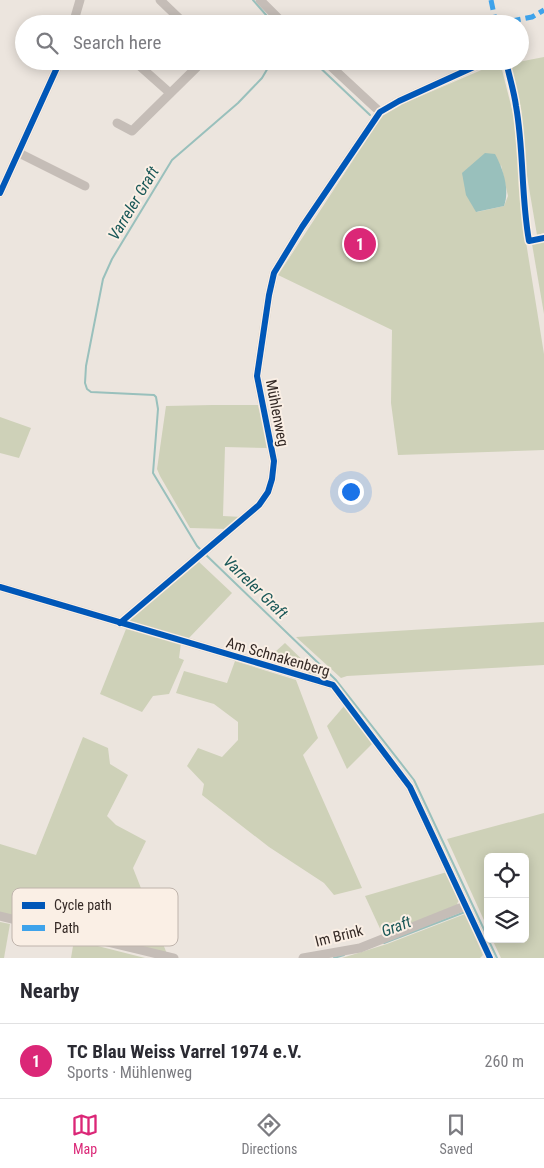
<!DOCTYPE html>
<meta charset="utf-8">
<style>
:root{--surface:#fff;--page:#f7f7f7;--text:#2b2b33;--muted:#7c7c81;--line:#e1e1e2;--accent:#db2777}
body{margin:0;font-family:"Roboto Condensed",sans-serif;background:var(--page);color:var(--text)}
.controls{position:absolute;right:15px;bottom:15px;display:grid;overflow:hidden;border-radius:8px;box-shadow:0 2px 12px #0003}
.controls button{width:45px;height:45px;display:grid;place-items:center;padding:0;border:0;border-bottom:1px solid var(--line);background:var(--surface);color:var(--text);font:25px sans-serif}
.you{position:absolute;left:350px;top:491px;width:18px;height:18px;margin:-12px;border:4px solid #fff;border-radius:50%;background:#1a73e8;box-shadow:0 0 0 8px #1a73e833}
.badge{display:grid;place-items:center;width:32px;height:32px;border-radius:50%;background:var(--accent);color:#fff;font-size:16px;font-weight:700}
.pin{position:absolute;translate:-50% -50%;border:2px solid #fff;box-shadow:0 1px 5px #0006}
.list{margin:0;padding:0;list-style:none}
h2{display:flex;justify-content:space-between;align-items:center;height:65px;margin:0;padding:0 20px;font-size:21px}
h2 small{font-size:16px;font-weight:400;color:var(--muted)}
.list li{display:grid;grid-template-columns:32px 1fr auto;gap:15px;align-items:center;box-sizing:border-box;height:75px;padding:0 20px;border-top:1px solid var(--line)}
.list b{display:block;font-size:19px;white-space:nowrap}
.list p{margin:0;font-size:16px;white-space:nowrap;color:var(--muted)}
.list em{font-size:16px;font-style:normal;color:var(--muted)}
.icon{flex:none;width:28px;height:28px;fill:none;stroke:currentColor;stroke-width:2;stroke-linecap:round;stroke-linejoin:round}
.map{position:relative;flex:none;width:544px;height:958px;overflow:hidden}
.search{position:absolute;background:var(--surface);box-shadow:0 2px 12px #0003;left:15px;right:15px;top:15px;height:55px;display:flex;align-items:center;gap:12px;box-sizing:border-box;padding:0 18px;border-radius:28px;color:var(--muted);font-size:19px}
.sheet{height:140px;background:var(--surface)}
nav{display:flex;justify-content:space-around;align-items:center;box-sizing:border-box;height:70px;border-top:1px solid var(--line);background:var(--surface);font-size:14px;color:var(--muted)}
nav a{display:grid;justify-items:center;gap:2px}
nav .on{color:var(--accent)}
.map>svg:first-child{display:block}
.green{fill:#ced1b8;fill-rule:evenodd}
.water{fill:#99c0bc}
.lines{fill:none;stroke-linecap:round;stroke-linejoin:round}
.stream{stroke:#99c0bc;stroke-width:2}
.minor{stroke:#c5bdb7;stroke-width:9}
.quiet{stroke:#3ea3eb;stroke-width:5;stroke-dasharray:10 5;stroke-linecap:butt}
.cycleway-casing{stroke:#faefe5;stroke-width:9}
.cycleway{stroke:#0057b8;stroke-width:6}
.labels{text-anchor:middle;stroke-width:4;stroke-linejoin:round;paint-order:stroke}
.street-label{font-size:15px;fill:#352a26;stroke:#faefe5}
.water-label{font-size:16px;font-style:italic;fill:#1a5858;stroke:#faefe5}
.key{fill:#faefe5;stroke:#bfb4ac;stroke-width:1}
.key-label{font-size:14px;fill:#352a26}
</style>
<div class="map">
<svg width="544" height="958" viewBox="0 0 544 958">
<rect width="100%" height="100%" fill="#ece5de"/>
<g class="green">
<path d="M544,57V233L537,235L520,135L517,105L508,64Z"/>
<path d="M500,62L516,125L521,211L544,354V450L398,455L391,403L392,330L278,275L382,116L400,105ZM501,165L508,196L504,206L477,212Z"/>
<path d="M544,235V314L531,238Z"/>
<path d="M212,405H258L268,448L225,447L223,516L242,517L227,529L190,528L160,476L157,469L166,406Z"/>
<path d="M0,417L31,428L19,458L0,453Z"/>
<path d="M198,561L232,593L188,639L124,621Z"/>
<path d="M544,622V665L347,676L341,678L296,637Z"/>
<path d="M126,629L181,643L179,658L184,660L169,694L153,696L142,712L100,694Z"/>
<path d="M285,643L318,675L317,678L264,662Z"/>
<path d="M235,661L296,680L318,738L303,755L362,888L334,895L324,883L269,847L202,795L204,784L187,766L198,748L222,757L238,740V722L214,704L176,693L184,671L227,683Z"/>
<path d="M345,705L373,743L347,769L327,726Z"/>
<path d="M83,737L108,748L110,764L128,775L107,816L116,825L146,841L133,868L167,954L0,913V844L36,855Z"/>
<path d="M544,813V958H501L492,939H525V857H488V929L447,839Z"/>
<path d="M447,872L459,898L457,905L383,935L365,896Z"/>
<path d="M465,914L483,955L480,958H342L387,944Z"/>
<path d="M0,922L10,924L4,958H0Z"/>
<path d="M74,940L145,958H71Z"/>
</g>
<path class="water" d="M485,153L495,154C503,169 510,189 504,206L476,212L466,195L462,173Z"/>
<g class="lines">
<g class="stream">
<path d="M253,0L274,24"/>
<path d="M313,61L370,115"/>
<path d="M202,551L197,546L153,473L158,409L156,397L154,395L91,392L87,389L85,383L86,366L103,279L112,259L172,160L238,103L262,78L272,61"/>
<path d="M205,554L336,680L414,780L488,938"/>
<path d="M488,939L497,958"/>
<path d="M384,943L465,912"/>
<path d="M334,958L344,955"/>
</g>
<g class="minor">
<path d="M160,0L185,24"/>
<path d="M260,0L284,24"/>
<path d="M89,21L91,24"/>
<path d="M73,24L80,0"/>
<path d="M134,61L170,93"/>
<path d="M325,61L380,112"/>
<path d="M117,123L132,131L203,61"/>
<path d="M19,153L85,186"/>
<path d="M0,193L60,61"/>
<path d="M0,587L333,685L410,787L490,958"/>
<path d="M120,623L259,505L268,492L272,479L274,461L257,376L269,295L274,273L302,227L380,112L399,101L487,61"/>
<path d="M0,916L174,958"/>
<path d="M303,958L360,948L465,906"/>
</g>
<g class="quiet">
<path d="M491,0L496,24"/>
<path d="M496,24L532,17L544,10"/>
</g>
<defs>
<g id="cycleway">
<path d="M506,61C509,76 514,91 516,106C524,151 521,197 529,241L544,238"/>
<path d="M0,193L60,61"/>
<path d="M0,587L333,685L410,787L490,958"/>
<path d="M120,623L259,505L268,492L272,479L274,461L257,376L269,295L274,273L302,227L380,112L399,101L487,61"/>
</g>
</defs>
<use href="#cycleway" class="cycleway-casing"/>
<use href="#cycleway" class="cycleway"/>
</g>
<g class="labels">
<g class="street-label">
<text transform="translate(277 413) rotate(79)" y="5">Mühlenweg</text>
<text transform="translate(278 657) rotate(16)" y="5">Am Schnakenberg</text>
<text transform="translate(339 936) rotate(-14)" y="5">Im Brink</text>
</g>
<g class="water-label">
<text transform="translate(133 203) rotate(-59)" y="6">Varreler Graft</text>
<text transform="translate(256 587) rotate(44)" y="6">Varreler Graft</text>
<text transform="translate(396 926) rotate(-21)" y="6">Graft</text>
</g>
</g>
<rect x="12" y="888" width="166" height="58" rx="8" class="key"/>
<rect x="22" y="902" width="23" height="7" fill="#0057b8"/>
<rect x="22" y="925" width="23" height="6" fill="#3ea3eb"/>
<g class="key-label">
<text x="54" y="910">Cycle path</text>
<text x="54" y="933">Path</text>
</g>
</svg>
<div class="controls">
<button><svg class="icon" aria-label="locate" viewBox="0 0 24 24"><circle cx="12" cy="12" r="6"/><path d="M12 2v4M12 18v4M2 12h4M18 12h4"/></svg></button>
<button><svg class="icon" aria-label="layers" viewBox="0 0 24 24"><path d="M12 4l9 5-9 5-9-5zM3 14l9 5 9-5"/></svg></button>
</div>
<div class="you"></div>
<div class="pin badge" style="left:360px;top:244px">1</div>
<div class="search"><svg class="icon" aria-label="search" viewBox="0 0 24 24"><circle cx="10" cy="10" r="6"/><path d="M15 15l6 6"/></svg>Search here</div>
</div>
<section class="sheet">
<h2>Nearby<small></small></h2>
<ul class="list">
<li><span class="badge">1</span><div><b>TC Blau Weiss Varrel 1974 e.V.</b><p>Sports · Mühlenweg</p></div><em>260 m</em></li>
</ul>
</section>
<nav>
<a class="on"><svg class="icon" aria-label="map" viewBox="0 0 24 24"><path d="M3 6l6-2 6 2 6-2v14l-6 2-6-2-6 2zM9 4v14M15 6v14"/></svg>Map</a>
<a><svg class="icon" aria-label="directions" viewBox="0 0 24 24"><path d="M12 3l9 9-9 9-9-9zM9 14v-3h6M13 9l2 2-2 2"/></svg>Directions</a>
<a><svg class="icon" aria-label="saved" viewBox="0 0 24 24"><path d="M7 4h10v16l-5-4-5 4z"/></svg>Saved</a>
</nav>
